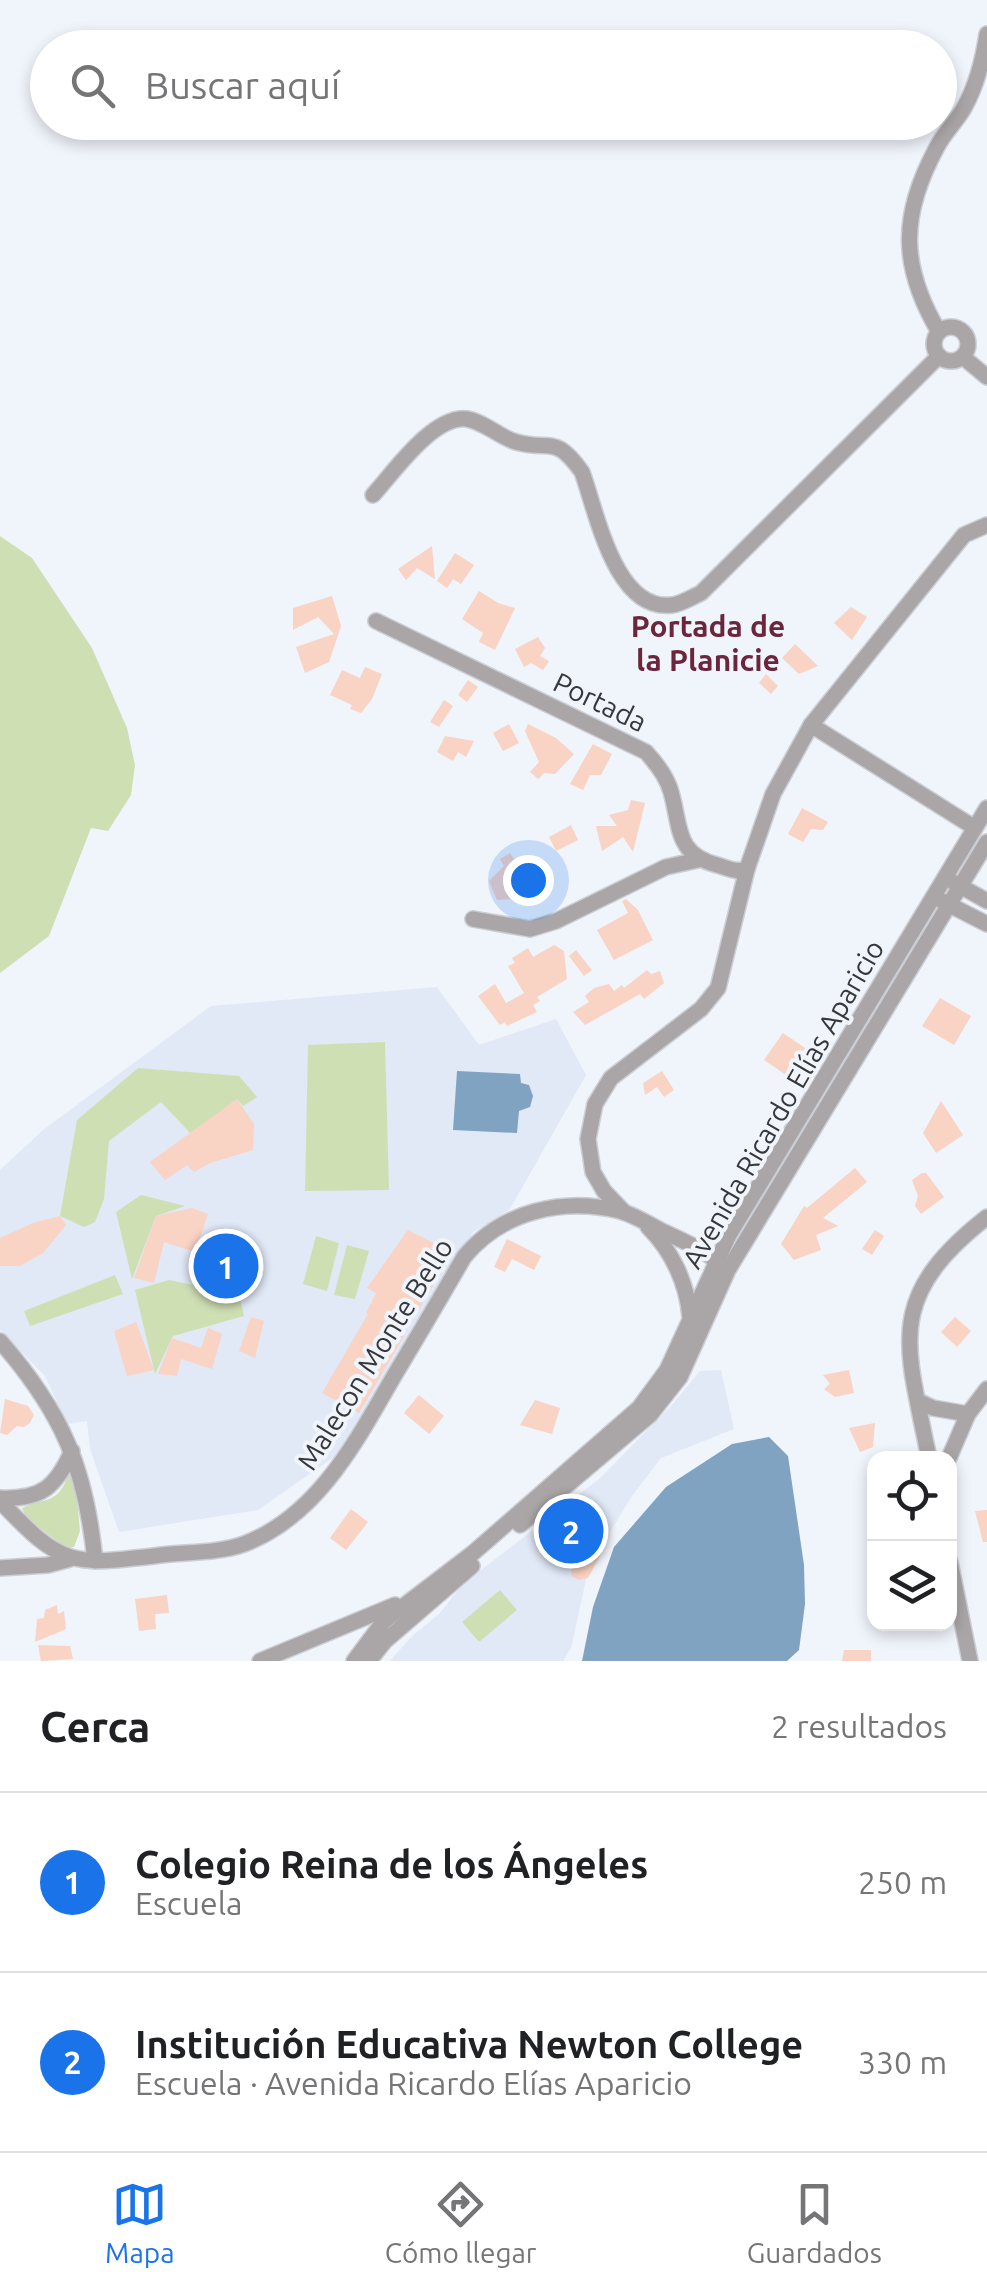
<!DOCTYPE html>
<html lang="es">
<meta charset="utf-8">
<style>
:root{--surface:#fff;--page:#f6f6f6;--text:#202124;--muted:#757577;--line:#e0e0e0;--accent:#1a73e8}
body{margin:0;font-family:Ubuntu,sans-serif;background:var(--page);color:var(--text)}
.controls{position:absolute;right:30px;bottom:30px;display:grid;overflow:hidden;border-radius:20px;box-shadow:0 5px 15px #0003}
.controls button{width:90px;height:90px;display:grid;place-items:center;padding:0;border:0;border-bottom:2px solid var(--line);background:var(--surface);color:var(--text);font:50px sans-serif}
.you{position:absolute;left:528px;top:880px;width:35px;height:35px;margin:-25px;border:8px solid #fff;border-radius:50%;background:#1a73e8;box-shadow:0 0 0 15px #1a73e833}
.badge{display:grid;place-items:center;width:65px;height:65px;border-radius:50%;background:var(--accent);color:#fff;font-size:32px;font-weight:700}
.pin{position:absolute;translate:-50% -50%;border:5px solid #fff;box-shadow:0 2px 10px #0006}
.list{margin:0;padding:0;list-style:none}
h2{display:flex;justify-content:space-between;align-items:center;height:130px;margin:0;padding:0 40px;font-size:42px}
h2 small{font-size:32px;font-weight:400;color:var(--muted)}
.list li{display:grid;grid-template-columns:65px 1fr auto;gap:30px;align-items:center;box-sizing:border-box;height:180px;padding:0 40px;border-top:2px solid var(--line)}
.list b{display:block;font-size:38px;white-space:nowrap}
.list p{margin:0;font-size:32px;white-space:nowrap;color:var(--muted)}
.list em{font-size:32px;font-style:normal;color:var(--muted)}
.icon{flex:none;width:55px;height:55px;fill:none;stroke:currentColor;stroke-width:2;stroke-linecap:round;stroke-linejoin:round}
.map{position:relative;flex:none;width:987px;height:1661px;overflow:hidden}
.search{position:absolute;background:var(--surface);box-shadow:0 5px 15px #0003;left:30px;right:30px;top:30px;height:110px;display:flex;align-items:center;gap:25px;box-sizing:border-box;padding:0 35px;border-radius:55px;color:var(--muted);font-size:38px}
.sheet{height:490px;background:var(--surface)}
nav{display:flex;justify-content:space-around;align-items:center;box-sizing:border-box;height:140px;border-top:2px solid var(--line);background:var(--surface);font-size:28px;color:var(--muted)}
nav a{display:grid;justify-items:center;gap:5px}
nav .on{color:var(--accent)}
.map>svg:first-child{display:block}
.built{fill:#e1e8f6}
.green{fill:#cfdfb4}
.water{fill:#80a3c1}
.building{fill:#f9d3c4}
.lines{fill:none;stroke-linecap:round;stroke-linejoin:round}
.minor-casing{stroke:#cbced4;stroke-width:18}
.minor{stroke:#aaa6a7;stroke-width:15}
.labels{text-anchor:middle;stroke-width:8;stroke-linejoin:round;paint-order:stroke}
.street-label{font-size:28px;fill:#36373a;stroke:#f0f4fb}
.neighbourhood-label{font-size:30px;font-weight:bold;fill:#6b263b;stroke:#f0f4fb}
</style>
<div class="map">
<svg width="987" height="1661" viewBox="0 0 987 1661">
<rect width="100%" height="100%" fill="#f0f4fb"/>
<g class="built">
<path d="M437,987L479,1045L556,1019L586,1075L510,1209L473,1232L341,1452L258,1510L119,1532L90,1449L87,1421L67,1424L45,1376L0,1330V1170L43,1130L211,1006Z"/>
<path d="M721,1370L734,1429L661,1458L632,1496L589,1566L571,1648L563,1661H390L412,1636L439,1614L463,1584L599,1479L670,1407L700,1371Z"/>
</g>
<g class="green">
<path d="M0,536L32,558L92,648L127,728L135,765L131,795L108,831L91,828L49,936L0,973Z"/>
<path d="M385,1042L389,1190L305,1191L308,1045Z"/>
<path d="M138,1068L239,1076L257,1097L243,1106L237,1099L191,1134L161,1102L109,1141L104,1199L95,1222L84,1227L60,1216L77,1120Z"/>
<path d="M141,1195L185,1206L156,1216L132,1279L116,1212Z"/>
<path d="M316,1236L339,1243L327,1291L303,1284Z"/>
<path d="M347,1245L369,1251L355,1299L334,1295Z"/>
<path d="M115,1275L123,1294L30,1326L24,1311Z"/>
<path d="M169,1280L239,1294L244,1316L173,1336L155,1374L135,1290Z"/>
<path d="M68,1475L75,1478L80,1531L74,1547L67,1548L26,1518L22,1508C45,1497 58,1505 68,1475Z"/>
<path d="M500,1590L517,1610L479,1642L462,1622Z"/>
</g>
<g class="water">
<path d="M457,1071L520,1074L521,1083L529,1085L533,1096L530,1107L519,1111L517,1133L453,1130Z"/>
<path d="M769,1437L788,1456L804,1565L805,1604L799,1650L787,1661H582L593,1607L614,1547L666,1487L732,1444Z"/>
</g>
<g class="building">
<path d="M432,546L435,579L417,568L406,580L398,569Z"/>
<path d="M455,553L474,565L461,584L453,579L447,588L437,581Z"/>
<path d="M479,591L498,603L515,608L495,650L479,642L483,633L462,619Z"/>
<path d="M332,596L341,626L329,662L305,673L296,647L334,634L318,617L293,630V608Z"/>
<path d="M851,607L867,617L852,640L834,623Z"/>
<path d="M538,637L545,648L540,656L549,661L543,670L531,663L524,667L515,649Z"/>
<path d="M795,644L818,666L799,674L782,658Z"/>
<path d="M365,667L382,674L372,699L361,713L350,709L352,705L330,695L342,670L360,678Z"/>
<path d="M766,674L778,686L771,694L759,683Z"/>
<path d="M468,680L478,687L467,702L458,695Z"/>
<path d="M444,700L453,706L439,727L430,722Z"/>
<path d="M509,724L519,743L503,751L493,733Z"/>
<path d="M528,724L556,738L574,754L555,774L544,773L538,779L530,772L539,762L525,731Z"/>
<path d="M445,736L474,741L466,757L458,752L453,761L437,752Z"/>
<path d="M593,744L612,754L601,775H590L583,790L570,784Z"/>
<path d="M631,800L645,803L633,852L623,837L602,851L596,826H617L609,815L628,810Z"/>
<path d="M802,808L828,822L823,830L811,829L803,842L788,834Z"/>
<path d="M571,825L578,840L556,851L549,837Z"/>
<path d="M510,853L516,862L527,856L535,871L512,885L521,889L516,899L497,900L489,881L504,866L500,859Z"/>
<path d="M626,899L638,910L653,940L614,960L597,930L628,913L622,901Z"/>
<path d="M554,945L564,951L567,979L537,997L540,1001L533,1005L537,1012L507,1026L505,1022L500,1025L478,996L495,984L506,1003L524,993L508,966L515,963L512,958L528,948L533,957Z"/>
<path d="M576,950L592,970L584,976L569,956Z"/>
<path d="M647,970L651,974L660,971L664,983L644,999L640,994L585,1025L573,1012L589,1002L585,996L594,988L609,984L614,991L622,985L624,988Z"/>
<path d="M940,998L971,1016L954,1045L922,1026Z"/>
<path d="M783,1033L808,1050L789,1077L764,1060Z"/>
<path d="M662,1071L674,1090L664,1097L657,1087L645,1095L643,1083Z"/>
<path d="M237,1099L254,1124L253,1150L210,1163L194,1172L187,1165L165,1180L150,1162Z"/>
<path d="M941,1101L963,1135L936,1153L923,1133Z"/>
<path d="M855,1168L867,1182L823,1218L838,1226L816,1235L821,1250L794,1260L781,1244L804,1206L807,1208Z"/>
<path d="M922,1173H926L944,1197L921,1214L915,1206L918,1196L912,1180Z"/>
<path d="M192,1208L208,1214L195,1252L164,1242L154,1283L134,1278L156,1216Z"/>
<path d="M60,1216L66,1225L43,1253L20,1266H0V1238L33,1223Z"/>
<path d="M408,1230L453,1253L417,1312L410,1308L396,1332L404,1336L359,1413L322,1393L368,1314L366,1313L376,1293L367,1288Z"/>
<path d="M875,1230L884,1236L872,1255L862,1249Z"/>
<path d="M507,1239L541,1256L534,1270L512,1259L505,1272L494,1267Z"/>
<path d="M251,1317L264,1321L255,1358L239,1351Z"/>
<path d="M955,1317L971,1331L957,1347L941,1332Z"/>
<path d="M136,1322L154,1370L127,1376L114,1331Z"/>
<path d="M208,1328L222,1334L212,1369L181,1359L177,1376L158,1374L172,1338L201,1348Z"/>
<path d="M849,1370L854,1393L835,1397L824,1389L830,1384L823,1375Z"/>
<path d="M419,1395L444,1416L429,1434L404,1413Z"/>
<path d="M5,1399L28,1406L34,1415L30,1423L24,1427L17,1426L7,1435L0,1433Z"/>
<path d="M535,1400L560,1408L552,1434L520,1425Z"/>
<path d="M875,1423L873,1447L860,1452L849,1428Z"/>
<path d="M351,1509L368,1522L346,1550L330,1538Z"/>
<path d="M987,1510V1542H983L975,1511Z"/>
<path d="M592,1542L600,1556L588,1578L579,1580L572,1576L571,1569Z"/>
<path d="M167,1595L169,1613L155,1614L156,1629L139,1631L135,1599Z"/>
<path d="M57,1605L58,1614L64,1611L66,1629L35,1642L37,1619L44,1618L45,1610Z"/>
<path d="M38,1645L70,1646L73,1659L41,1661Z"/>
<path d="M844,1650H871V1661H842Z"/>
</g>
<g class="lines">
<defs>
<g id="minor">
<circle cx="951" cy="344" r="17"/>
<path d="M939,332C900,266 900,215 937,147C944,133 956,122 964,108C977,85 983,60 987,34"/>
<path d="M963,357L987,377"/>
<path d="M373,495C394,472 433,415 467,419C485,422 499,437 516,442C551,452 554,433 582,472C597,513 615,612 672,605C681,604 692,597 701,593L939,356"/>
<path d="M376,621L646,752C657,764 667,777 671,792C681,827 675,854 717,865C728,868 736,873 747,869"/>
<path d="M811,725L975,828"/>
<path d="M953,882L987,901"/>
<path d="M942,901L987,924"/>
<path d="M473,919L530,929L556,921L666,867L698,860"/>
<path d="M624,1212L604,1191L593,1172L588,1139L595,1104L611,1078L701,1009L718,988L747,869L773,794L811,725L964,535L987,525"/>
<path d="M648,1227C672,1251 687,1283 690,1317"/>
<path d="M0,1341C62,1412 86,1468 95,1561"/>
<path d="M918,1401L933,1408L968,1414"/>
<path d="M929,1458C906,1343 884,1298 987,1217"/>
<path d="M949,1458L968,1414L987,1389"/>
<path d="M0,1498C41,1500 56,1487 72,1451"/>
<path d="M0,1501C62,1567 72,1566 161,1555C187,1552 220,1553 244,1544C318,1516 357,1440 394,1376C418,1336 441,1297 464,1257C502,1211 563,1197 620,1211C634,1215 649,1224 662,1231C684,1241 704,1250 723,1266"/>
<path d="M520,1525L650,1415L680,1377L728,1270L987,842"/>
<path d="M950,1562L970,1661"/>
<path d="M0,1568L48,1565L70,1559"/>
<path d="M260,1661L395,1605"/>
<path d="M354,1661L384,1621L473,1553L639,1408L667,1370L729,1235L987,808"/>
<path d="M369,1661L385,1641L472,1566"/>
</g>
</defs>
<use href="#minor" class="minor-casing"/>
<use href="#minor" class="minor"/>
</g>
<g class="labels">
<g class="street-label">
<text transform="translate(600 702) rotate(26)" y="10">Portada</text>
<text transform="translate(783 1104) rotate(-60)" y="10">Avenida Ricardo Elías Aparicio</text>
<text transform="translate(375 1354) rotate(-58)" y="10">Malecon Monte Bello</text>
</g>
<g class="neighbourhood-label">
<text x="708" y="637">Portada de<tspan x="708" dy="34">la Planicie</tspan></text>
</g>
</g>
</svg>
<div class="controls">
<button><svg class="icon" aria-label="locate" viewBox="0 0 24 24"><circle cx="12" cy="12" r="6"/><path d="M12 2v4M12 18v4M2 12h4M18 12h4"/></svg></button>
<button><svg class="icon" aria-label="layers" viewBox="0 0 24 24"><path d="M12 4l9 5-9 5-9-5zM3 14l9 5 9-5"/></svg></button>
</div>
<div class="you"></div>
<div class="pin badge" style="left:226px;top:1266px">1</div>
<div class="pin badge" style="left:571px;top:1531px">2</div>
<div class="search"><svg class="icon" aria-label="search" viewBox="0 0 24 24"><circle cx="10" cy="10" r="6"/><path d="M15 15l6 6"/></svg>Buscar aquí</div>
</div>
<section class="sheet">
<h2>Cerca<small>2 resultados</small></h2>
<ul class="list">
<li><span class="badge">1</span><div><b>Colegio Reina de los Ángeles</b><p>Escuela</p></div><em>250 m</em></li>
<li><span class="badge">2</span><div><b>Institución Educativa Newton College</b><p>Escuela · Avenida Ricardo Elías Aparicio</p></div><em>330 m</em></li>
</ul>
</section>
<nav>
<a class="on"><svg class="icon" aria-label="map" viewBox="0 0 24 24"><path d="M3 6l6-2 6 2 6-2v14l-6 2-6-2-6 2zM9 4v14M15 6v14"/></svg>Mapa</a>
<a><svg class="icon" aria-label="directions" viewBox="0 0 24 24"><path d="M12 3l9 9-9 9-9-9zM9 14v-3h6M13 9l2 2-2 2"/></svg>Cómo llegar</a>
<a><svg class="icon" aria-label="saved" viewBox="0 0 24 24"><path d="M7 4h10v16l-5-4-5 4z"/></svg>Guardados</a>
</nav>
